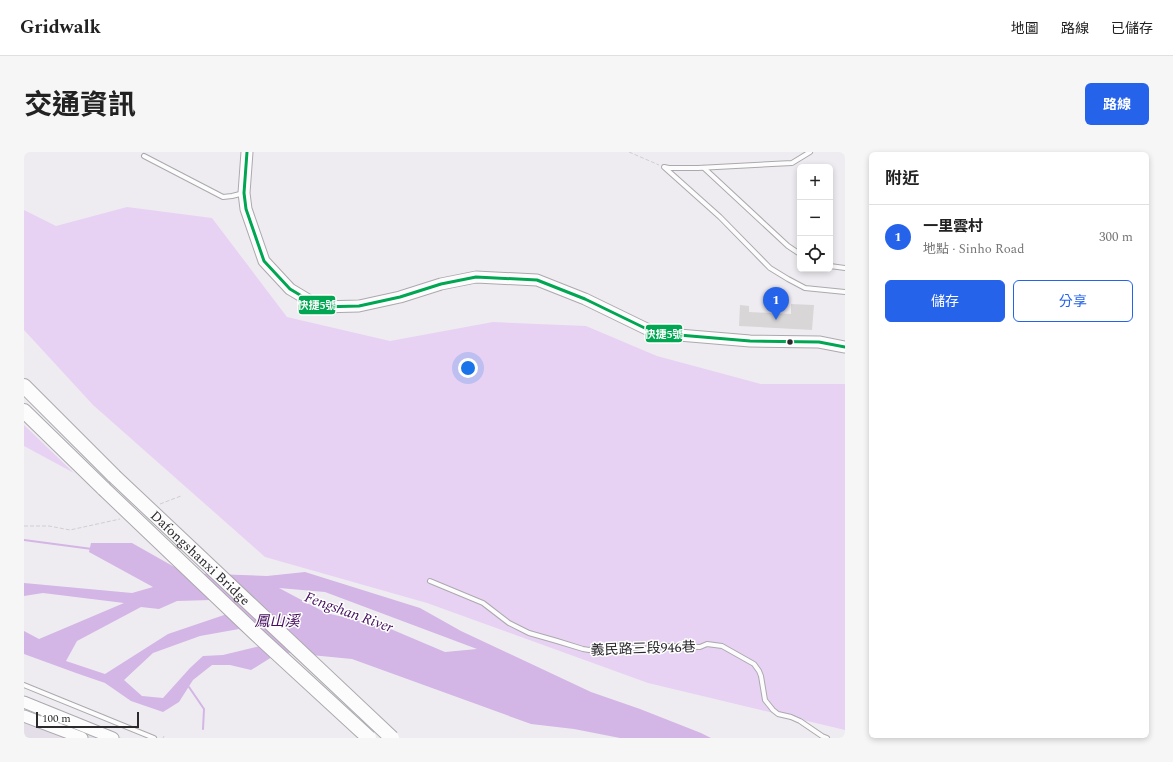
<!DOCTYPE html>
<html lang="zh-TW">
<meta charset="utf-8">
<style>
:root{--surface:#fff;--page:#f6f6f6;--text:#222;--muted:#767676;--line:#e0e0e0;--accent:#2563eb}
body{margin:0;font-family:Spectral,"Noto Sans TC",serif;background:var(--page);color:var(--text)}
.controls{position:absolute;right:12px;top:12px;display:grid;overflow:hidden;border-radius:6px;box-shadow:0 2px 6px #0003}
.controls button{width:36px;height:36px;display:grid;place-items:center;padding:0;border:0;border-bottom:1px solid var(--line);background:var(--surface);color:var(--text);font:20px sans-serif}
.scale{position:absolute;left:12px;bottom:10px;width:103px;box-sizing:border-box;padding-left:4px;border:2px solid #2b292c;border-top:0;font-size:11px;line-height:14px;white-space:nowrap;color:#2b292c;-webkit-text-stroke:3px #fff;paint-order:stroke}
.you{position:absolute;left:444px;top:216px;width:14px;height:14px;margin:-10px;border:3px solid #fff;border-radius:50%;background:#1a73e8;box-shadow:0 0 0 6px #1a73e833}
.badge{display:grid;place-items:center;width:26px;height:26px;border-radius:50%;background:var(--accent);color:#fff;font-size:13px;font-weight:700}
.pin{position:absolute;translate:-50% -33px;filter:drop-shadow(0 1px 2px #0008)}
.pin::after{content:'';position:absolute;top:21px;width:14px;height:12px;background:inherit;clip-path:polygon(0 0,100% 0,50% 100%)}
.list{margin:0;padding:0;list-style:none}
h2{display:flex;justify-content:space-between;align-items:center;height:52px;margin:0;padding:0 16px;font-size:17px}
h2 small{font-size:13px;font-weight:400;color:var(--muted)}
.list li{display:grid;grid-template-columns:26px 1fr auto;gap:12px;align-items:center;box-sizing:border-box;height:64px;padding:0 16px;border-top:1px solid var(--line)}
.list b{display:block;font-size:15px;white-space:nowrap}
.list p{margin:0;font-size:13px;white-space:nowrap;color:var(--muted)}
.list em{font-size:13px;font-style:normal;color:var(--muted)}
.actions{display:flex;gap:8px;padding:12px 16px}
.actions a{flex:1;padding:9px 0;border:1px solid var(--accent);border-radius:6px;text-align:center;font-size:14px;color:var(--accent)}
.actions .main{background:var(--accent);color:#fff}
.icon{flex:none;width:22px;height:22px;fill:none;stroke:currentColor;stroke-width:2;stroke-linecap:round;stroke-linejoin:round}
.map{position:relative;flex:none;width:821px;height:586px;overflow:hidden;border-radius:6px}
header{display:flex;align-items:center;gap:24px;box-sizing:border-box;height:56px;padding:0 20px;background:var(--surface);border-bottom:1px solid var(--line)}
header strong{font-size:19px}
nav{display:flex;gap:22px;margin-inline-start:auto;font-size:14px}
.intro{display:flex;align-items:center;justify-content:space-between;box-sizing:border-box;height:96px;padding:0 24px}
h1{margin:0;font-size:28px}
.button{padding:10px 18px;border-radius:6px;background:var(--accent);color:#fff;font-size:14px;font-weight:700}
main{display:flex;gap:24px;padding:0 24px}
aside{flex:1;background:var(--surface);border-radius:6px;box-shadow:0 2px 6px #0003}
.map>svg:first-child{display:block}
.built{fill:#e4dee8}
.green{fill:#e7d2f4}
.water{fill:#d3b5e6;fill-rule:evenodd}
.lines{fill:none;stroke-linecap:round;stroke-linejoin:round}
.stream{stroke:#d3b5e6;stroke-width:2}
.building{fill:#d9d6d7}
.lane-casing{stroke:#aba9ad;stroke-width:6}
.secondary-casing{stroke:#aba9ad;stroke-width:13}
.highway-casing{stroke:#aba9ad;stroke-width:16}
.path{stroke:#cfcecf;stroke-width:1;stroke-dasharray:4 2;stroke-linecap:butt}
.lane{stroke:#fdfcfd;stroke-width:4}
.secondary{stroke:#fdfcfd;stroke-width:11}
.highway{stroke:#fdfcfd;stroke-width:14}
.highway-bridge-casing{stroke:#aba9ad;stroke-width:16;stroke-linecap:butt}
.highway-bridge{stroke:#fdfcfd;stroke-width:14}
.bus-1-casing{stroke:#fff;stroke-width:6}
.bus-1{stroke:#00a651;stroke-width:3}
.bus-dot{fill:#2b292c;stroke:#fff;stroke-width:1.5}
.labels{text-anchor:middle;stroke-width:3;stroke-linejoin:round;paint-order:stroke}
.street-label{font-size:14px;fill:#2b292c;stroke:#fff}
.water-label{font-size:15px;font-style:italic;fill:#440d5d;stroke:#fff}
.line-badge{stroke:#fff;stroke-width:1.5}
.badge-label{font-size:11px;text-anchor:middle;font-weight:bold;fill:#fff}
</style>
<header>
<strong>Gridwalk</strong>
<nav><a>地圖</a><a>路線</a><a>已儲存</a></nav>
</header>
<div class="intro"><h1>交通資訊</h1><a class="button">路線</a></div>
<main>
<div class="map">
<svg width="821" height="586" viewBox="0 0 821 586">
<rect width="100%" height="100%" fill="#efecf1"/>
<path class="built" d="M0,550L98,586H0Z"/>
<g class="green">
<path d="M103,55L188,66L263,165L366,189L469,170L562,174L633,204L737,232H821V578L624,531L403,451L241,405L69,253L0,178V58L32,74Z"/>
<path d="M0,273L50,321L0,294Z"/>
</g>
<path class="water" d="M67,391H108L161,421L243,424L281,420L396,456L437,479L567,540L616,557L677,581L687,586H596L550,577L507,572L328,507L256,500L227,518L206,513H188L169,528L155,550L139,560L107,549L81,531L52,521L0,502V479L15,487L100,451L19,441L0,444V431L108,441L129,435L65,400ZM255,436L301,440L453,497L421,500L362,475L302,461ZM187,448L203,462L144,482L81,522L42,509L53,489L117,455L135,457L153,449ZM215,477L236,494L199,503L179,504L166,516L139,546L118,544L100,528L129,501L176,484Z"/>
<g class="lines">
<g class="stream">
<path d="M0,388L68,397"/>
<path d="M165,535L180,557L179,577"/>
</g>
</g>
<path class="building" d="M767,152L790,153L788,178L715,174L716,153L725,154V160L767,162Z"/>
<g class="lines">
<defs>
<g id="lane">
<path d="M786,0L768,11L674,16H645L640,15L696,65L746,116L764,127L781,136L821,140"/>
<path d="M120,4L199,45L208,44L220,41"/>
<path d="M680,16L764,94L776,102"/>
<path d="M806,114L821,116"/>
<path d="M406,429L459,451L485,471L505,481L533,489L559,497L565,498L590,494L620,497L637,494L676,495L683,492L698,494L730,512L735,519L737,524L741,548L749,558L754,562L767,565L776,569L798,584L803,586"/>
<path d="M0,533L130,586"/>
</g>
<g id="secondary">
<path d="M223,0L220,41L222,57L240,109L266,137L296,155L335,154L376,145L417,132L452,125L513,128L561,147L631,181L726,189L795,190L821,195"/>
<path d="M0,550L89,586"/>
<path d="M0,564L58,586"/>
</g>
<g id="highway">
<path d="M0,234L90,324"/>
<path d="M0,259L80,337"/>
</g>
</defs>
<use href="#lane" class="lane-casing"/>
<use href="#secondary" class="secondary-casing"/>
<use href="#highway" class="highway-casing"/>
<g class="path">
<path d="M605,0L635,13"/>
<path d="M136,352L157,344"/>
<path d="M0,374H25L46,378L96,367"/>
<path d="M139,586L140,584"/>
</g>
<use href="#lane" class="lane"/>
<use href="#secondary" class="secondary"/>
<use href="#highway" class="highway"/>
<defs>
<g id="highway-bridge">
<path id="s1" d="M90,324L368,586"/>
<path d="M80,337L232,482L345,586"/>
</g>
</defs>
<use href="#highway-bridge" class="highway-bridge-casing"/>
<use href="#highway-bridge" class="highway-bridge"/>
<defs>
<path id="bus-1" d="M223,0L220,41L222,57L240,109L266,137L296,155L335,154L376,145L417,132L452,125L513,128L561,147L631,181L726,189L795,190L821,195"/>
</defs>
<use href="#bus-1" class="bus-1-casing"/>
<use href="#bus-1" class="bus-1"/>
</g>
<circle class="bus-dot" cx="766" cy="190" r="3.5"/>
<g class="labels">
<g class="street-label">
<text dy="5" stroke="none"><textPath href="#s1" startOffset="119">Dafongshanxi Bridge</textPath></text>
<text transform="translate(619 496) rotate(-2)" y="5">義民路三段946巷</text>
</g>
<g class="water-label">
<text transform="translate(325 460) rotate(20)" y="5">Fengshan River</text>
<text x="253" y="474">鳳山溪</text>
</g>
</g>
<g class="line-badge">
<rect x="274" y="143" width="38" height="20" rx="4" fill="#00a651"/>
<rect x="621" y="172" width="38" height="19" rx="4" fill="#00a651"/>
</g>
<g class="badge-label">
<text x="293" y="157">快捷5號</text>
<text x="640" y="186">快捷5號</text>
</g>
</svg>
<div class="controls">
<button>+</button>
<button>−</button>
<button><svg class="icon" aria-label="locate" viewBox="0 0 24 24"><circle cx="12" cy="12" r="6"/><path d="M12 2v4M12 18v4M2 12h4M18 12h4"/></svg></button>
</div>
<div class="scale">100 m</div>
<div class="you"></div>
<div class="pin badge" style="left:752px;top:168px">1</div>
</div>
<aside>
<h2>附近<small></small></h2>
<ul class="list">
<li><span class="badge">1</span><div><b>一里雲村</b><p>地點 · Sinho Road</p></div><em>300 m</em></li>
</ul>
<div class="actions"><a class="main">儲存</a><a>分享</a></div>
</aside>
</main>
